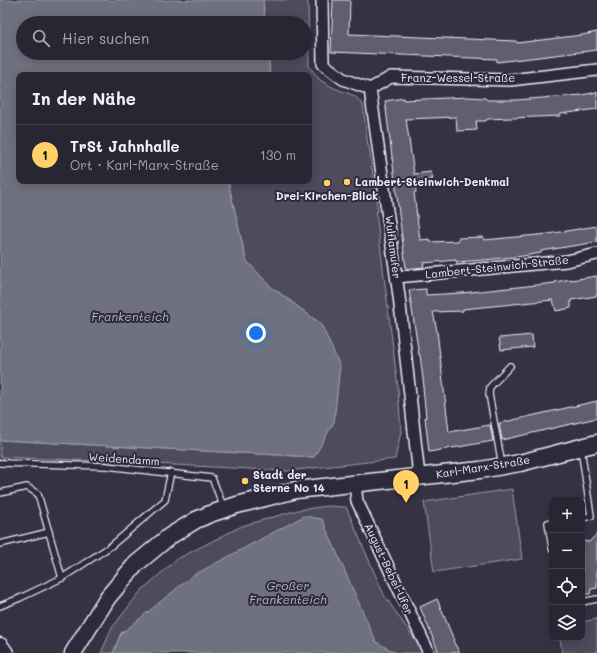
<!DOCTYPE html>
<html lang="de">
<meta charset="utf-8">
<style>
:root{--surface:#282633;--page:#302e3b;--text:#f1f3f6;--muted:#a5a5ac;--line:#44434e;--accent:#ffd166}
body{margin:0;font-family:Mali,sans-serif;background:var(--page);color:var(--text)}
.controls{position:absolute;right:12px;bottom:12px;display:grid;overflow:hidden;border-radius:8px;box-shadow:0 2px 10px #0003}
.controls button{width:36px;height:36px;display:grid;place-items:center;padding:0;border:0;border-bottom:1px solid var(--line);background:var(--surface);color:var(--text);font:20px sans-serif}
.you{position:absolute;left:256px;top:333px;width:14px;height:14px;margin:-10px;border:3px solid #fff;border-radius:50%;background:#1a73e8;box-shadow:0 0 0 6px #1a73e833}
.badge{display:grid;place-items:center;width:26px;height:26px;border-radius:50%;background:var(--accent);color:#111;font-size:13px;font-weight:700}
.pin{position:absolute;translate:-50% -33px;filter:drop-shadow(0 1px 2px #0008)}
.pin::after{content:'';position:absolute;top:21px;width:14px;height:12px;background:inherit;clip-path:polygon(0 0,100% 0,50% 100%)}
.list{margin:0;padding:0;list-style:none}
h2{display:flex;justify-content:space-between;align-items:center;height:52px;margin:0;padding:0 16px;font-size:17px}
h2 small{font-size:13px;font-weight:400;color:var(--muted)}
.list li{display:grid;grid-template-columns:26px 1fr auto;gap:12px;align-items:center;box-sizing:border-box;height:60px;padding:0 16px;border-top:1px solid var(--line)}
.list b{display:block;font-size:15px;white-space:nowrap}
.list p{margin:0;font-size:13px;white-space:nowrap;color:var(--muted)}
.list em{font-size:13px;font-style:normal;color:var(--muted)}
.icon{flex:none;width:22px;height:22px;fill:none;stroke:currentColor;stroke-width:2;stroke-linecap:round;stroke-linejoin:round}
.map{position:relative;flex:none;width:597px;height:653px;overflow:hidden}
.search{position:absolute;background:var(--surface);box-shadow:0 2px 10px #0003;left:16px;top:16px;width:296px;height:44px;display:flex;align-items:center;gap:10px;box-sizing:border-box;padding:0 14px;border-radius:22px;color:var(--muted);font-size:15px}
.panel{position:absolute;background:var(--surface);box-shadow:0 2px 10px #0003;left:16px;top:72px;width:296px;height:112px;border-radius:8px}
.map>svg:first-child{display:block}
.green{fill:#4d4b5c;stroke:#9a9eaa}
.water{fill:#70717f;stroke:#a0a4af}
.building{fill:#605e6e;stroke:#e8f1f8}
.lines{fill:none;stroke-linecap:round;stroke-linejoin:round}
.lane-casing{stroke:#e8f1f8;stroke-width:8}
.street-casing{stroke:#e8f1f8;stroke-width:14}
.secondary-casing{stroke:#e8f1f8;stroke-width:19}
.lane{stroke:#2f2a3d;stroke-width:5.5}
.street{stroke:#2f2a3d;stroke-width:11}
.secondary{stroke:#2f2a3d;stroke-width:16}
.poi-dot{fill:#ffd166;stroke:#2f2a3d;stroke-width:1.5}
.labels{text-anchor:middle;stroke-width:4;stroke-linejoin:round;paint-order:stroke}
.street-label{font-size:11px;fill:#e8f1f8;stroke:#2f2a3d}
.poi-label{font-size:11px;font-weight:bold;fill:#e8f1f8;stroke:#2f2a3d;text-anchor:start}
.water-label{font-size:12px;font-style:italic;fill:#b2b7c2;stroke:#2f2a3d}
</style>
<div class="map">
<svg width="597" height="653" viewBox="0 0 597 653">
<rect width="100%" height="100%" fill="#363244"/>
<filter id="ink" filterUnits="userSpaceOnUse"><feTurbulence type="fractalNoise" baseFrequency=".025" numOctaves="2"/><feDisplacementMap in="SourceGraphic" scale="8" xChannelSelector="R" yChannelSelector="G"/><feConvolveMatrix kernelMatrix="1 2 1 2 8 2 1 2 1" color-interpolation-filters="sRGB"/></filter>
<g filter="url(#ink)">
<g class="green">
<path d="M263,0H308L309,66L320,80L334,88L355,96L363,105L368,146H369L378,212H376L398,388L401,432L395,459L287,471L100,461L0,457V440L314,457L321,324L270,286L246,260L228,181H309V75H270L268,53H305V23H265Z"/>
<path d="M512,489L522,559L434,572L424,502Z"/>
<path d="M327,506L346,507L384,595L424,653H396L376,643L322,520L121,633L113,653H101L112,628L140,592L177,559L242,526L298,510Z"/>
<path d="M597,619V653H562L560,638H582V622Z"/>
</g>
<g class="water">
<path d="M0,0H263L265,23H23V53H268L270,75H19V181H228L246,260L270,286L321,324L340,366L334,422L314,457L0,440Z"/>
<path d="M304,516L322,519L376,642L396,653H113L121,634L192,576Z"/>
</g>
<g class="building">
<path d="M333,0H350L349,34L516,41L517,43L582,35L597,32V50L497,62V59L331,52Z"/>
<path d="M597,92V109L560,114V116L487,119L486,121H476L477,130L457,131L456,117L406,119L414,174L431,172L433,179L415,183L416,192L414,193L420,240L430,239V242L458,241V238L484,237V240L548,234L597,226V242L541,251V253L523,256L484,260L456,262V260L423,263L424,267L406,269L385,101L404,98V100L468,97L485,98L487,100H516L582,95Z"/>
<path d="M597,276V296L571,300V308L556,311L553,300L463,309V311L433,312L437,331L449,432L490,425L493,441L429,452L425,417H426L423,387H424L420,355H419L409,290L426,289V295L462,293L555,283V282L571,279V280Z"/>
<path d="M532,335L533,347L501,350L499,338Z"/>
<path d="M597,401V418L502,440L499,423H500Z"/>
<path d="M597,534V588L591,589L590,594H582V541L589,542Z"/>
<path d="M437,599L454,640L453,641L460,653H439L420,607Z"/>
</g>
<g class="lines">
<defs>
<g id="lane">
<path d="M581,448L591,516L582,518"/>
<path d="M0,463L106,466L212,478L224,508"/>
<path d="M502,465L489,394L490,387L510,366"/>
<path d="M0,493L27,487L38,494L62,578"/>
<path d="M552,522L548,523L552,548"/>
<path d="M0,544L49,532"/>
<path d="M582,602L597,599"/>
<path d="M0,606L20,598L62,578L111,546L165,500L171,472"/>
</g>
<g id="street">
<path d="M322,0L323,64L343,79L370,89L399,296L419,476"/>
<path d="M370,89L391,77L510,80L597,70"/>
<path d="M397,277L567,261L597,254"/>
<path d="M355,484L357,501L429,653"/>
</g>
<g id="secondary">
<path d="M0,646L5,653"/>
<path d="M73,653L108,597L136,564L170,536L196,520L210,514L237,505L296,490L480,470L520,463L597,443"/>
</g>
</defs>
<use href="#lane" class="lane-casing"/>
<use href="#street" class="street-casing"/>
<use href="#secondary" class="secondary-casing"/>
<use href="#lane" class="lane"/>
<use href="#street" class="street"/>
<use href="#secondary" class="secondary"/>
</g>
</g>
<g class="poi-dot">
<circle cx="347" cy="182" r="4"/>
<circle cx="327" cy="183" r="4"/>
<circle cx="245" cy="481" r="4"/>
</g>
<g class="labels">
<g class="street-label">
<text x="458" y="82">Franz-Wessel-Straße</text>
<text transform="translate(393 247) rotate(83)" y="4">Wulflamufer</text>
<text transform="translate(497 267) rotate(-6)" y="4">Lambert-Steinwich-Straße</text>
<text transform="translate(124 459) rotate(4)" y="4">Weidendamm</text>
<text transform="translate(483 467) rotate(-9)" y="4">Karl-Marx-Straße</text>
<text transform="translate(389 569) rotate(65)" y="4">August-Bebel-Ufer</text>
</g>
<g class="poi-label">
<text x="355" y="186">Lambert-Steinwich-Denkmal</text>
<text x="327" y="200" text-anchor="middle">Drei-Kirchen-Blick</text>
<text x="253" y="479">Stadt der<tspan x="253" dy="13">Sterne No 14</tspan></text>
</g>
<g class="water-label">
<text x="130" y="321">Frankenteich</text>
<text x="288" y="590">Großer<tspan x="288" dy="14">Frankenteich</tspan></text>
</g>
</g>
</svg>
<div class="controls">
<button>+</button>
<button>−</button>
<button><svg class="icon" aria-label="locate" viewBox="0 0 24 24"><circle cx="12" cy="12" r="6"/><path d="M12 2v4M12 18v4M2 12h4M18 12h4"/></svg></button>
<button><svg class="icon" aria-label="layers" viewBox="0 0 24 24"><path d="M12 4l9 5-9 5-9-5zM3 14l9 5 9-5"/></svg></button>
</div>
<div class="you"></div>
<div class="pin badge" style="left:406px;top:503px">1</div>
<div class="search"><svg class="icon" aria-label="search" viewBox="0 0 24 24"><circle cx="10" cy="10" r="6"/><path d="M15 15l6 6"/></svg>Hier suchen</div>
<section class="panel">
<h2>In der Nähe<small></small></h2>
<ul class="list">
<li><span class="badge">1</span><div><b>TrSt Jahnhalle</b><p>Ort · Karl-Marx-Straße</p></div><em>130 m</em></li>
</ul>
</section>
</div>
